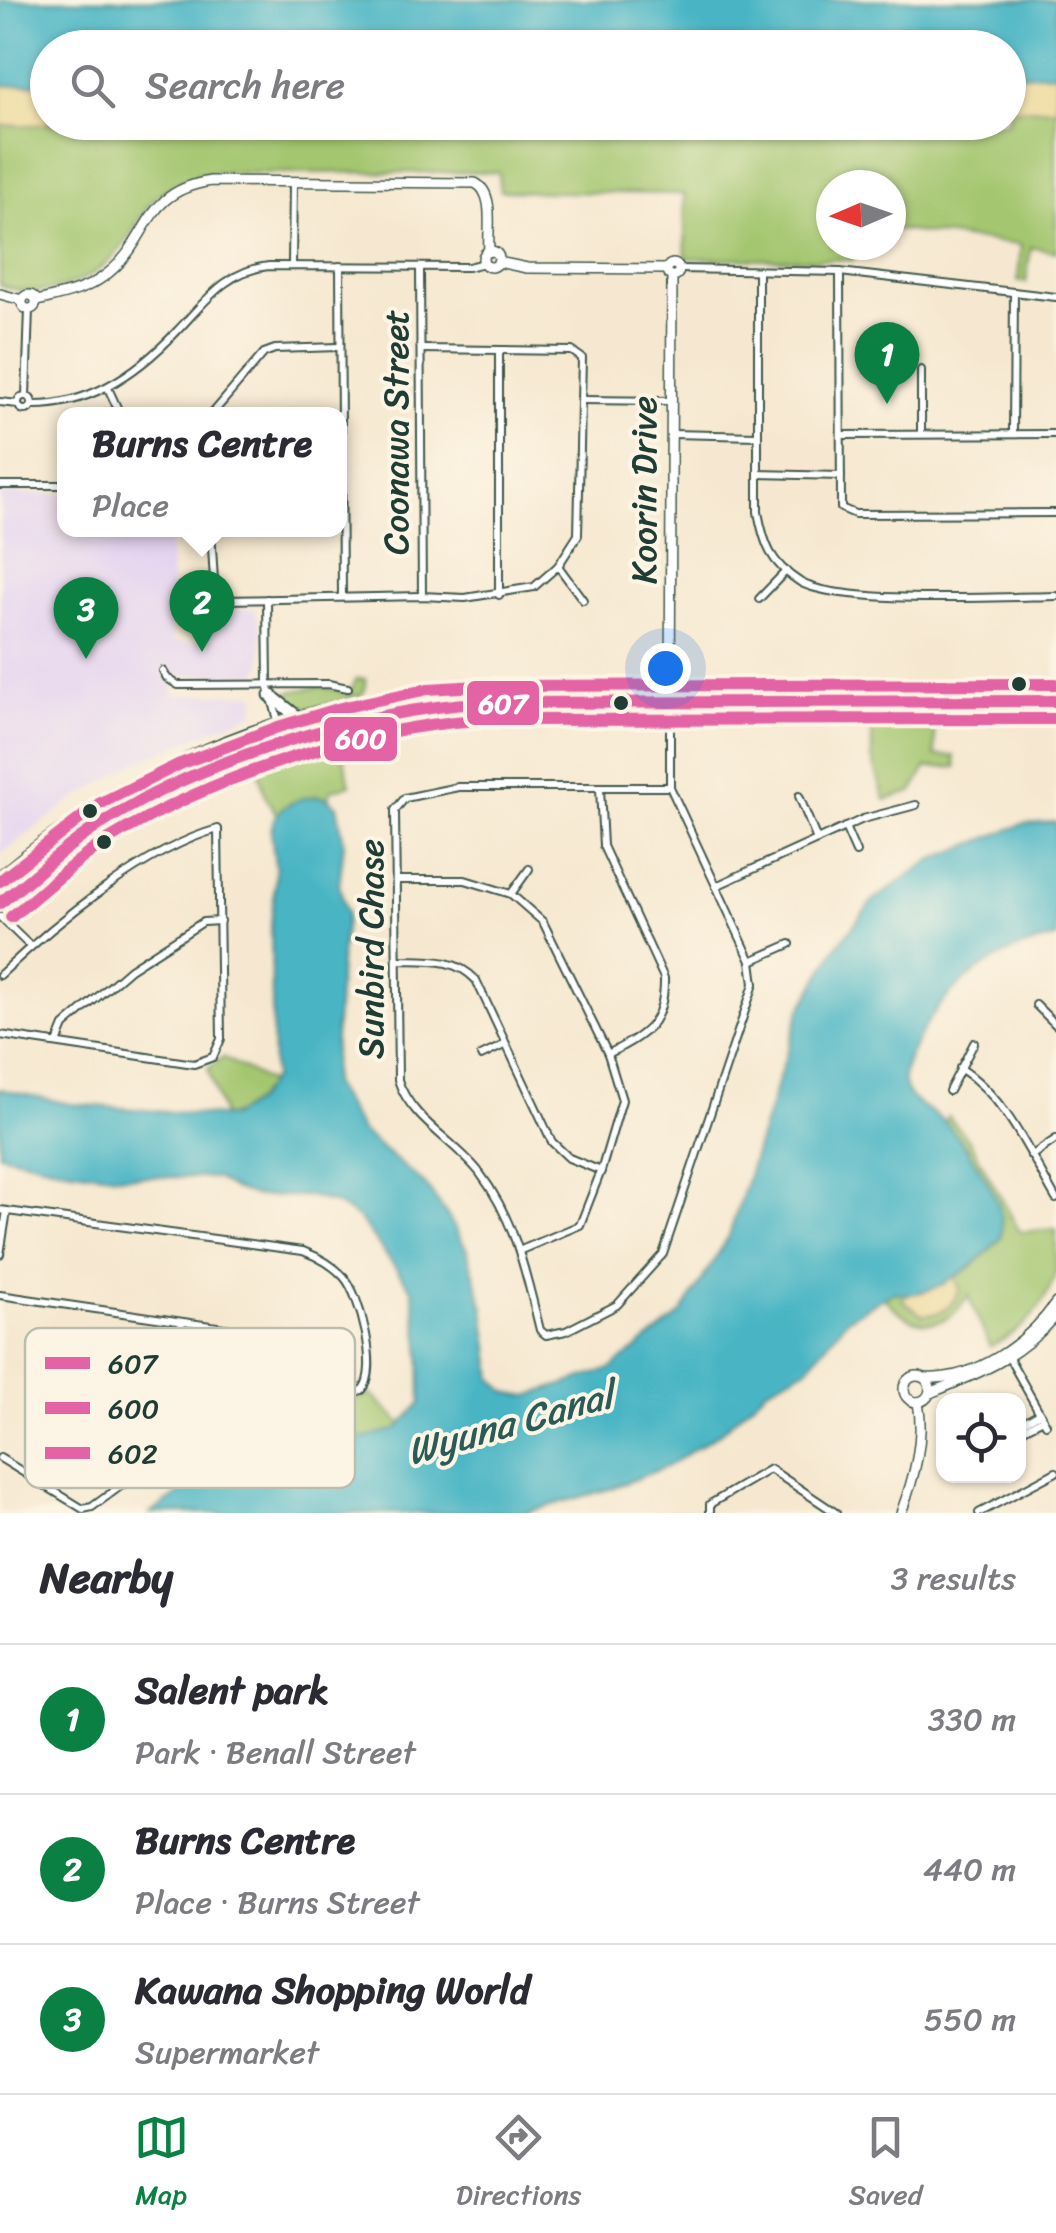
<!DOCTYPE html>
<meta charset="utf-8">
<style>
:root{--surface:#fff;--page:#f2f2f3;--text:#2b2b33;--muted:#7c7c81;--line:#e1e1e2;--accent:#0b8043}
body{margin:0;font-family:Sriracha,sans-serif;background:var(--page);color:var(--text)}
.controls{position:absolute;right:30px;bottom:30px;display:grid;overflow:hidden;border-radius:20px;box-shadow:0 2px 8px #0004}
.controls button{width:90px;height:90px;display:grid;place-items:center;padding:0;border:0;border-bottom:2px solid var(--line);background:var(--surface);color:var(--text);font:50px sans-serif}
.compass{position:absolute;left:816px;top:170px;width:90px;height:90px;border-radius:50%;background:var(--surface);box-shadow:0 2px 8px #0004;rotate:268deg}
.you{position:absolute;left:665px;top:668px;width:35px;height:35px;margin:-25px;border:8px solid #fff;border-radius:50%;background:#1a73e8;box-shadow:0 0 0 15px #1a73e833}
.badge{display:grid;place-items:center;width:65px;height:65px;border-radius:50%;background:var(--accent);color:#fff;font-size:32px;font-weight:700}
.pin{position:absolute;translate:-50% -82px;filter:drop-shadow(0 2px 5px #0008)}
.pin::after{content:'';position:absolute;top:52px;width:35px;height:30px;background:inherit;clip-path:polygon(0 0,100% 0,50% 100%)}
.popup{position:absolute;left:57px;top:407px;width:290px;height:130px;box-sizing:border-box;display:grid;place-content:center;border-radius:20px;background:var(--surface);filter:drop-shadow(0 2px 8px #0005);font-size:32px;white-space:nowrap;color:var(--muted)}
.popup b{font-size:38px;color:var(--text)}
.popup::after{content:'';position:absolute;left:50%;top:100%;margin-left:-20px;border:20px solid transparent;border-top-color:var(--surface)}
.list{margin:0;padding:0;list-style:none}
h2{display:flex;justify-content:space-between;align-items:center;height:130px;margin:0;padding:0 40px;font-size:42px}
h2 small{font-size:32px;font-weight:400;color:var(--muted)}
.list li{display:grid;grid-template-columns:65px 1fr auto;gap:30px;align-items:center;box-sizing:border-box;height:150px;padding:0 40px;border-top:2px solid var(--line)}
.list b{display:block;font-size:38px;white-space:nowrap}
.list p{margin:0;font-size:32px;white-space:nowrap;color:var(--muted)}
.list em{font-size:32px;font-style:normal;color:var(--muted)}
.icon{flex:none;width:55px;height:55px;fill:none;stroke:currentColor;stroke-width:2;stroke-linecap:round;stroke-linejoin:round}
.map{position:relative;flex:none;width:1056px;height:1513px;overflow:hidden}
.search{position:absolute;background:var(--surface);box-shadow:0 2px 8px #0004;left:30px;right:30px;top:30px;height:110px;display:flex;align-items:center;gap:25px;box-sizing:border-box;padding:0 35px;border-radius:55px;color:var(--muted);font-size:38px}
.sheet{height:580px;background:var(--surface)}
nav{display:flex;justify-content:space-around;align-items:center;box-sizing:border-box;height:140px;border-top:2px solid var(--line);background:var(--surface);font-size:28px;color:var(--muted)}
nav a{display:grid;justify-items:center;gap:5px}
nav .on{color:var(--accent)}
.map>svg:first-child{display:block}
.built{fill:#e4d3f1}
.green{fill:#a4c66f;stroke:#628252;stroke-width:2.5}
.sand{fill:#eeda9e;stroke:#868c69;stroke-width:2.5}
.water{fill:#48b5c4;stroke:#34797c;stroke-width:2.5}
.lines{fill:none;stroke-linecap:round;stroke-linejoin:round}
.street-casing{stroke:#3f574b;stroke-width:10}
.secondary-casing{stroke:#3f574b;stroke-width:12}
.highway-casing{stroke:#3f574b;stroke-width:15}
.street{stroke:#fff;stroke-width:6}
.secondary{stroke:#fff;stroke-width:9}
.highway{stroke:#fff;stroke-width:11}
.bus-1-casing{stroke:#fcf5e5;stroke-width:20}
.bus-2-casing{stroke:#fcf5e5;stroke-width:20}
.bus-3-casing{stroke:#fcf5e5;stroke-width:20}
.bus-1{stroke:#e463a4;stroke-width:12}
.bus-2{stroke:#e463a4;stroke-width:12}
.bus-3{stroke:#e463a4;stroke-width:12}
.bus-dot{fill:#1f3d34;stroke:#fcf5e5;stroke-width:4}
.labels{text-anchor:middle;stroke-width:8;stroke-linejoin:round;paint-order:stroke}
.street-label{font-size:35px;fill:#1f3d34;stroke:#fcf5e5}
.water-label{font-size:38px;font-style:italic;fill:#295b58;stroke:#fcf5e5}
.key{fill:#fcf5e5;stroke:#babeb0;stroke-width:2.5}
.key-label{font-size:28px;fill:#1f3d34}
.line-badge{stroke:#fcf5e5;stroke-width:4}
.badge-label{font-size:28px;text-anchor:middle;font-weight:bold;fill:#fff}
</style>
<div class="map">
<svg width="1056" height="1513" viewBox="0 0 1056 1513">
<rect width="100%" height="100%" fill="#fcf5e5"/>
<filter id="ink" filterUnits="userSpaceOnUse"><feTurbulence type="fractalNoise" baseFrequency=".01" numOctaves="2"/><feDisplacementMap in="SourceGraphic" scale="20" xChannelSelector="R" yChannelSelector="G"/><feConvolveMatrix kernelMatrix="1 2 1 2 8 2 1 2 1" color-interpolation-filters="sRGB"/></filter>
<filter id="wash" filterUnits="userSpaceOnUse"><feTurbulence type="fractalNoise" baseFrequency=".0048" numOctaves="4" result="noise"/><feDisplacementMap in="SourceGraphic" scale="40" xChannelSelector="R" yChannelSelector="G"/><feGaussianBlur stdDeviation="2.25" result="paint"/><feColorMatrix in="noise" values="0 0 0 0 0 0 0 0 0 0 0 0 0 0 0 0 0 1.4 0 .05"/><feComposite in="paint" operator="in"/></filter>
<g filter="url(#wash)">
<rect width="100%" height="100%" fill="#f6e8d0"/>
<path class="built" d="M0,494H64V530H163L170,537L173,642H204L221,609H255L261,630L262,666L255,675L174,676V695L253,693L256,697L254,713L135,763L70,802L0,855Z"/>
<g class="green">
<path d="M1056,108V252L1031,247L1026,283L1018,281L1021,245L891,229V185H831V245H854L853,260L686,258L684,194L500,191L498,172L205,173C187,180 170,184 156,197C142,210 136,228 125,243C97,282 46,302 0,285V119L48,122H1008L1009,109Z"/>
<path d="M355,679H365V690L361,695C337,701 307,717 285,702V693L320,686L350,694Z"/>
<path d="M934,714L935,756H954L956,767L926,768L912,792L885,800L872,758V714Z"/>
<path d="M340,741L350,785L331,790L329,799L326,797L290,803L277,815L266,797L258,768Z"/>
<path d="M223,1057L270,1083C258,1098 243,1117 223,1116L208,1069Z"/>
<path d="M948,1116L970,1142L1020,1232L1056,1229C1056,1241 1056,1258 1056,1270C1047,1305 1023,1331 990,1347L968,1295C946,1334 911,1330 884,1297C899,1288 914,1292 930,1288C960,1280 981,1260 1001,1238L968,1149L944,1121Z"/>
<path d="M371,1394L402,1424L397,1430L331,1448L320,1410Z"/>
</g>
<g class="sand">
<path d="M1056,73V108L1009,109V75Z"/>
<path d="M47,83L48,122L95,123L0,126V86Z"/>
<path d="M954,1277L960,1289C952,1307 942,1316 922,1315L902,1300L906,1295Z"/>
</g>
<g class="water">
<path d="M0,0H1056V73L1009,75L1008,48H48L47,83L0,86Z"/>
<path d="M317,796L326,797L337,806L344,843L339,886L347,913L340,962L332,1083L361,1131L426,1185L449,1218L467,1250L484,1309L493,1379L506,1392L528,1396L611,1369L681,1314L729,1236L800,1011L837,946L873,901L931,860L1023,824L1056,822V938C991,950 939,991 912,1051C905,1064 899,1082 909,1095C916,1104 931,1111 940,1118C959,1134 997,1191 1001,1215C1002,1221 1001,1231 1001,1238C976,1265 933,1302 893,1292L847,1319L807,1368L768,1388L721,1432L668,1466L613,1488L523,1513H151L184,1490L397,1429L421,1402L420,1344L412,1290L359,1219L336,1204L309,1196H255L233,1189L216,1178L119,1176L65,1169L0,1154V1089L70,1104L231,1117L256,1101L273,1078L271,925L276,872L271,832L274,818L282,808L300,799Z"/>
</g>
</g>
<g filter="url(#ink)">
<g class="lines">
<defs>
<g id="street">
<path d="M292,265L293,182"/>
<path d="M340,266L342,597"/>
<path d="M420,268L422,596"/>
<path d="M679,269L840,272L1056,297"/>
<path d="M758,271V512C764,544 770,563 800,582C839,605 1004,597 1056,596"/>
<path d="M840,272L841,508L855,514L1056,513"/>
<path d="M499,351V595"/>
<path d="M921,370V434"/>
<path d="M108,388L120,414"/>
<circle cx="25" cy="403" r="7"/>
<path d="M26,396L29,309"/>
<path d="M582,400L671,401"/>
<path d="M0,402L18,404"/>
<path d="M32,405C91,406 139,372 178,330C206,301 225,271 269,266L468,267L484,263"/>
<path d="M212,414L264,353L275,349L339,347"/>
<path d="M672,434L757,436"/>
<path d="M1013,434L1014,292"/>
<path d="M841,435L1056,434"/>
<path d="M758,474L841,476"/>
<path d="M0,485H64"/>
<path d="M211,530L214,581L216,589L225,600L422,596L465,598L534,587L558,566L578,535L582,358L572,351L421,349"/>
<path d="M173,532L211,531"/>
<path d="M558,566L583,600"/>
<path d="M267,599L268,684L284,742"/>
<path d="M759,599L786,571"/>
<path d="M163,671L167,678L178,685L328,684L348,688"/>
<path d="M670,703V787L751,961L754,984L663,1254L617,1305L566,1331L546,1335L540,1330C526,1274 515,1219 479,1172C454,1140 411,1120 398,1080L395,810L405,798L458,787H670"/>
<path d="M600,789L603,846L664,978C665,1024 646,1034 608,1054"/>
<path d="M799,796L817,840"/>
<path d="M845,827L856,852"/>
<path d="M397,880H465L511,894L543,922L608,1054L622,1100L601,1171L580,1225L521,1250"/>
<path d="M716,886L863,819L916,805"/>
<path d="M511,894L529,869"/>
<path d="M0,917L30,946"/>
<path d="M397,960C427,961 454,957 476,980L552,1142L569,1158L601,1171"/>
<path d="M751,961L790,944"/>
<path d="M0,975C54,924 145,849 218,829L221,1039L213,1057L194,1064L0,1035"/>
<path d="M1036,1005L1056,1025"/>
<path d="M57,1043L64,1026L130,969L203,922L220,921"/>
<path d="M481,1056L504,1045"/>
<path d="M960,1068C1007,1098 1029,1153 1056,1199"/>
<path d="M949,1091L974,1043"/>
<path d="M1031,1156L1056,1139"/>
<path d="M0,1210L303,1251C319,1257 332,1264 344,1277C360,1295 380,1371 362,1390L229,1427L163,1455L92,1507L83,1509L0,1458"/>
<path d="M0,1254L7,1211"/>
<path d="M0,1295L272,1335L279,1347L290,1408"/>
<path d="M1009,1358L1046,1424"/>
<path d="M47,1386L82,1404L114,1384L175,1355L182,1323"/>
<path d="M1018,1425L1040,1413"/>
<path d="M1018,1432L1043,1419"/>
<path d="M710,1513V1504L770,1469L836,1513"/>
<path d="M979,1513L1056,1472"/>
</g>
<g id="secondary">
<circle cx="491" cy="259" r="8"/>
<path d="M498,262L527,268L667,269"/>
<circle cx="673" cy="270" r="6"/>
<path d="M0,294L22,300"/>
<circle cx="29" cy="302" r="7"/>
<path d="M37,301C60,295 84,291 103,277C152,243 139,192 211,181L475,183C496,193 487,231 489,252"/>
<path d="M670,703L672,277"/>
<circle cx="917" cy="1389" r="13"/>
<path d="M925,1378C975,1381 1028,1343 1056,1303"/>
<path d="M930,1393C982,1372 1018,1358 1056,1316"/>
<path d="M901,1513C914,1478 925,1439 918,1402"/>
</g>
<g id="highway">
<path d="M270,695L299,718"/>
<path d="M0,877C111,784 245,721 388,697C487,680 592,687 692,687C813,686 935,685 1056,686"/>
<path d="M0,903L108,819L186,780L284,743L346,725L430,706L478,703L1056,701"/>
</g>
</defs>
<use href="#street" class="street-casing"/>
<use href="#secondary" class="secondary-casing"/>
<use href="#highway" class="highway-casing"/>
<use href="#street" class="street"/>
<use href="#secondary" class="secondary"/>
<use href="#highway" class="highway"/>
<defs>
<path id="bus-1" d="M0,903C36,875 70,842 109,819C205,759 365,710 478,703L1056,701"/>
<path id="bus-2" d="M11,917C46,889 82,854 121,832C225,773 359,728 479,720L1056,719"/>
<path id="bus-3" d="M0,881L99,804L180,764L278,727L341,708L428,689L478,686L1056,684"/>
</defs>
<use href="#bus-1" class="bus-1-casing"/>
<use href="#bus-2" class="bus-2-casing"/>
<use href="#bus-3" class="bus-3-casing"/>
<use href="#bus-1" class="bus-1"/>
<use href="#bus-2" class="bus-2"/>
<use href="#bus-3" class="bus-3"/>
</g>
</g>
<g class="bus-dot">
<circle cx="1019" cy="684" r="9"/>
<circle cx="621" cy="703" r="9"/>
<circle cx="90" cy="811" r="9"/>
<circle cx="104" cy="842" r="9"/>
</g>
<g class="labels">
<g class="street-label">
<text transform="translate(396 432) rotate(-90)" y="12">Coonawa Street</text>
<text transform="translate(644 490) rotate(-90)" y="12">Koorin Drive</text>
<text transform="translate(371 949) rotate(-90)" y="12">Sunbird Chase</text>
</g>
<g class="water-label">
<text transform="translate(510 1423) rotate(-16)" y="13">Wyuna Canal</text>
</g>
</g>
<rect x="25" y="1328" width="330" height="160" rx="15" class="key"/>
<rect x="45" y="1357" width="45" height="12" fill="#e463a4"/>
<rect x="45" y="1402" width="45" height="12" fill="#e463a4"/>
<rect x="45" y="1447" width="45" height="12" fill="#e463a4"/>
<g class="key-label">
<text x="108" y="1373">607</text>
<text x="108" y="1418">600</text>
<text x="108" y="1463">602</text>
</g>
<g class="line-badge">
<rect x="465" y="679" width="76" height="48" rx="10" fill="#e463a4"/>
<rect x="322" y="715" width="77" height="48" rx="10" fill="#e463a4"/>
</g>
<g class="badge-label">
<text x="503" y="713">607</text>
<text x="361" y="748">600</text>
</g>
</svg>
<div class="controls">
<button><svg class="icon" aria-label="locate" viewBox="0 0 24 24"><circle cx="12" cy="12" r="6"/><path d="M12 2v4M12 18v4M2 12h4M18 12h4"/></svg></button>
</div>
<svg class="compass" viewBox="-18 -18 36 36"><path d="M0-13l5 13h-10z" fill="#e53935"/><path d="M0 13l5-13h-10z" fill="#7c7c81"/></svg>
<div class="you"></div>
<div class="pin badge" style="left:887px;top:404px">1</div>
<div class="pin badge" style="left:202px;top:652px">2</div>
<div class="popup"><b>Burns Centre</b>Place</div>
<div class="pin badge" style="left:86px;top:659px">3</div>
<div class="search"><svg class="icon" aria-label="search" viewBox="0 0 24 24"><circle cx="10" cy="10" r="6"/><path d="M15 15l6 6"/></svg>Search here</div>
</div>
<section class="sheet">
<h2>Nearby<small>3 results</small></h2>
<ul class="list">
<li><span class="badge">1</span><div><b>Salent park</b><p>Park · Benall Street</p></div><em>330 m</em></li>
<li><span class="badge">2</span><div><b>Burns Centre</b><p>Place · Burns Street</p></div><em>440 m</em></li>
<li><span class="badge">3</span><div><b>Kawana Shopping World</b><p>Supermarket</p></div><em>550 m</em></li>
</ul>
</section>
<nav>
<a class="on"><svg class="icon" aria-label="map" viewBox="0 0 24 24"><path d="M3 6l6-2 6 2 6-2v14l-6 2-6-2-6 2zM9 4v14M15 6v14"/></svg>Map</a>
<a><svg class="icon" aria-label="directions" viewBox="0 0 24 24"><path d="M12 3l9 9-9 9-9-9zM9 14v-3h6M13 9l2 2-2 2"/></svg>Directions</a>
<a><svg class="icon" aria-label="saved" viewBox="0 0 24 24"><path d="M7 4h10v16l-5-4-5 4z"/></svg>Saved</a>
</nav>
